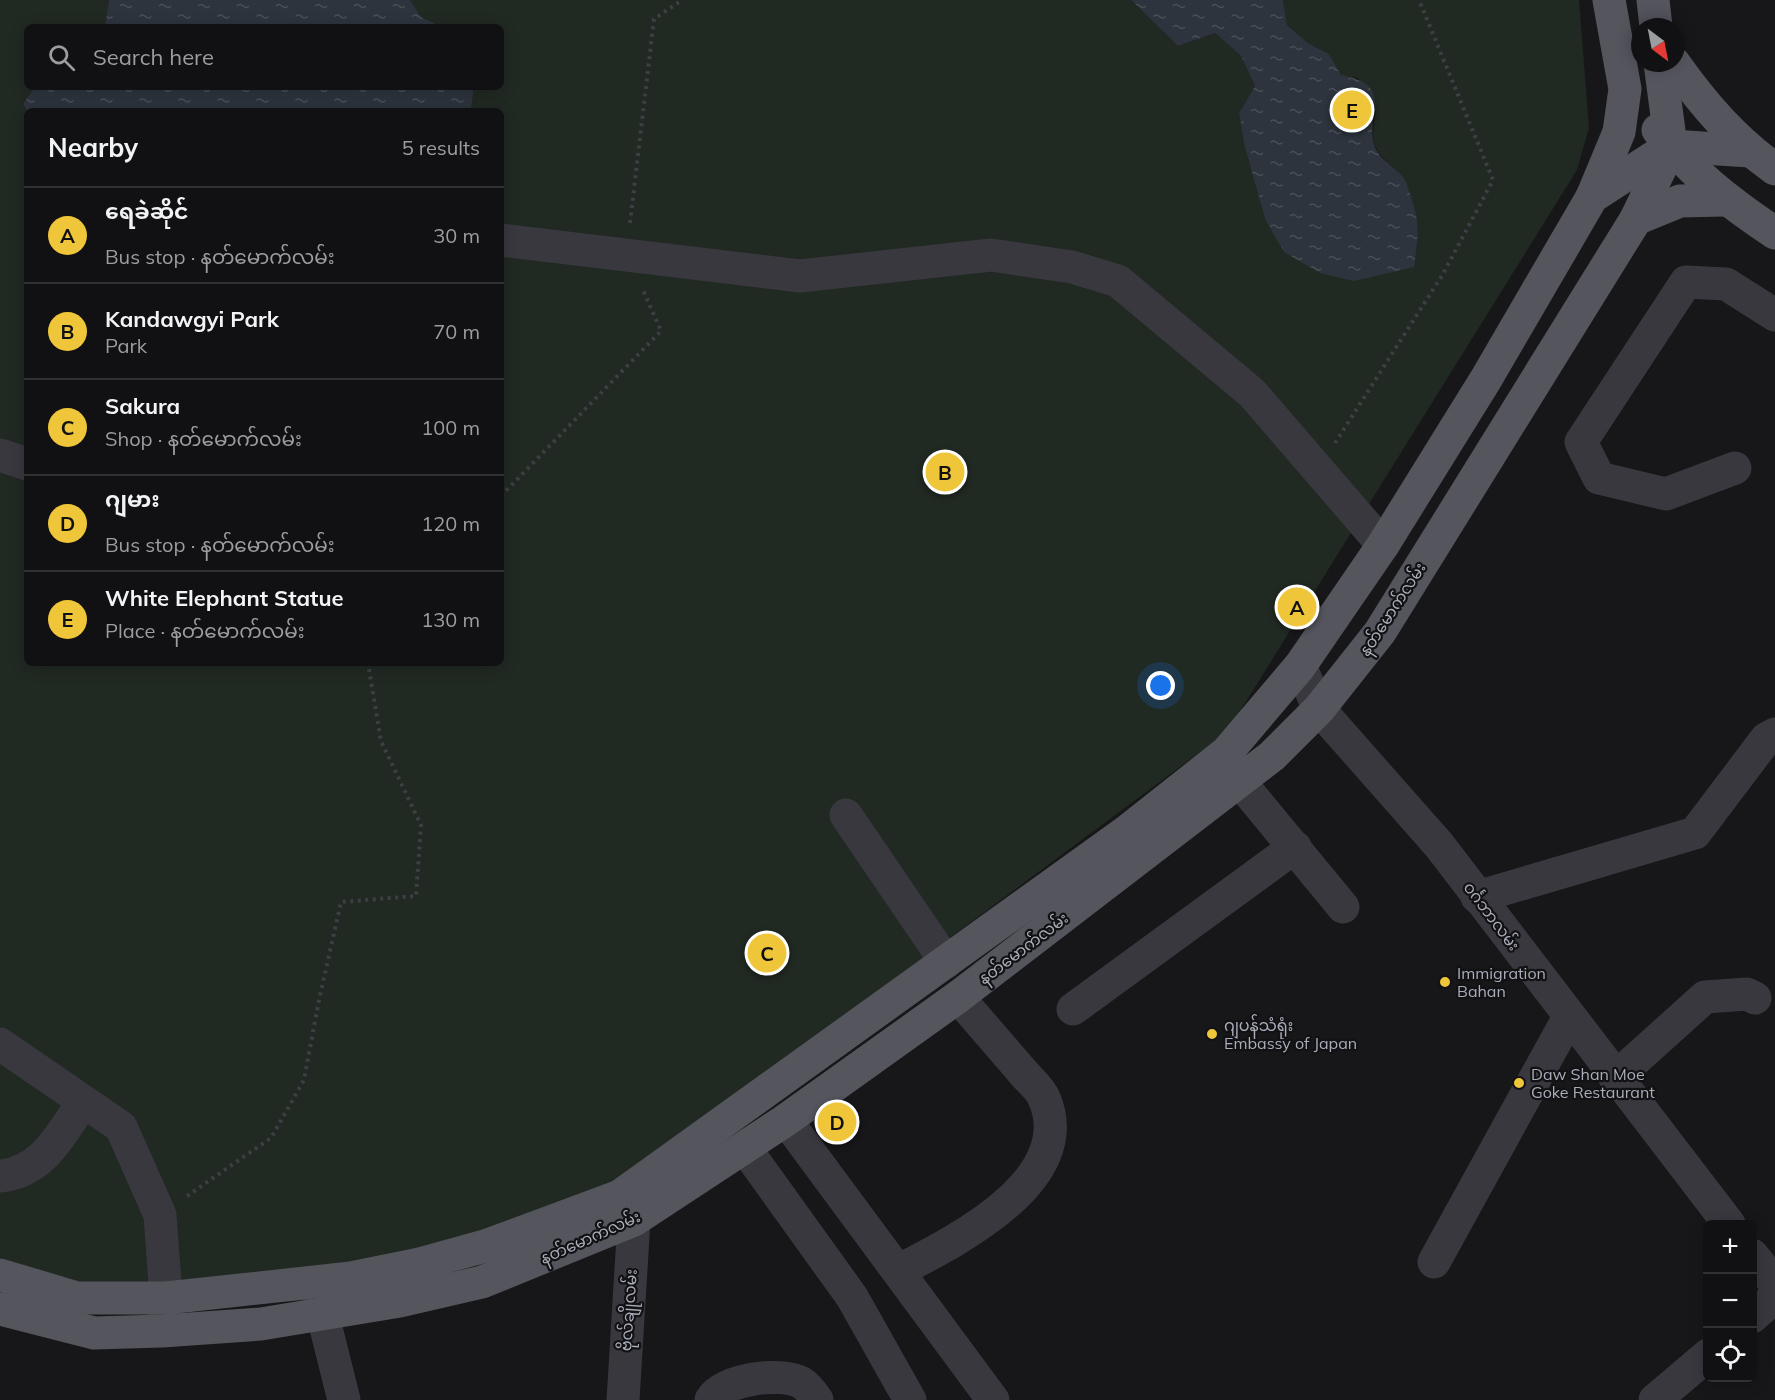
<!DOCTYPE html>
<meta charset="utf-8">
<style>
:root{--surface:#111113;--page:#1e1f21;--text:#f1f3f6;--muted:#9c9da0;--line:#303133;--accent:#efc639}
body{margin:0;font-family:Mulish,"Noto Sans Myanmar",sans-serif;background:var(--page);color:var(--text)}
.controls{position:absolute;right:18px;bottom:18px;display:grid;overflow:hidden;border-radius:9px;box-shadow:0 3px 15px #0003}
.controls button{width:54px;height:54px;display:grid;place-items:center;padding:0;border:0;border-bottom:2px solid var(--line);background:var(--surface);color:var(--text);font:30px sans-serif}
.compass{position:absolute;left:1631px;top:18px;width:54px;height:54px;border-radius:50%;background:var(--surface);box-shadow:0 3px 15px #0003;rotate:148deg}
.you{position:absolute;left:1161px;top:686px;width:21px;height:21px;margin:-15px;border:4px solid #fff;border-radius:50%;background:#1a73e8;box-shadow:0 0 0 9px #1a73e833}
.badge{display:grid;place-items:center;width:39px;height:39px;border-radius:50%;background:var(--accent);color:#111;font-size:20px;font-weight:700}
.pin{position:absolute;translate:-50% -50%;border:3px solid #fff;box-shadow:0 2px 6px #0006}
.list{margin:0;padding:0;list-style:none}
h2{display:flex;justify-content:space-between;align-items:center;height:78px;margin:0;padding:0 24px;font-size:26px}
h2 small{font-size:20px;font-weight:400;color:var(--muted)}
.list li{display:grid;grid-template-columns:39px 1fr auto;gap:18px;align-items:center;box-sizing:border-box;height:96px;padding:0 24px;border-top:2px solid var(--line)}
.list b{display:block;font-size:22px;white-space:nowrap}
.list p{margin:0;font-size:20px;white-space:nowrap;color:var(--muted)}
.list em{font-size:20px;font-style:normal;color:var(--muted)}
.icon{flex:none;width:33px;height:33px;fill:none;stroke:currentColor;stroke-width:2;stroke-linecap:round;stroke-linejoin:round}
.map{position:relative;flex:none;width:1775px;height:1400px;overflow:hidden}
.search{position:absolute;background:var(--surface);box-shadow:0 3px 15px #0003;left:24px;top:24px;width:480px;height:66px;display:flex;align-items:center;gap:15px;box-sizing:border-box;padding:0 21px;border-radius:9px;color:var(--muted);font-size:22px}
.panel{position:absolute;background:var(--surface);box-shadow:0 3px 15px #0003;left:24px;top:108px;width:480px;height:558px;border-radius:9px}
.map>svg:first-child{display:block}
.park{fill:#212923}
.water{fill:url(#water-ripples)}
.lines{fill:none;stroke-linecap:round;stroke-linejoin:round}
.path{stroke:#3e3f45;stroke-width:4;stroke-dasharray:3 4.5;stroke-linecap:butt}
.minor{stroke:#38383e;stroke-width:33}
.major{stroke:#54555d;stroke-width:33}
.poi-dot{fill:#efc639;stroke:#121214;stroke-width:2}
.labels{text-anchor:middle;stroke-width:4.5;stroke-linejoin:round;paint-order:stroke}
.street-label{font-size:16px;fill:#a9acb9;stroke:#121214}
.poi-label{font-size:16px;fill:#a9acb9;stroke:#121214;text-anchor:start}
</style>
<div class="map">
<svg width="1775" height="1400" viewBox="0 0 1775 1400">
<defs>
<pattern id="water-ripples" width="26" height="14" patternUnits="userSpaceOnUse" patternTransform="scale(1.5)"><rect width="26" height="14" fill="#2d343d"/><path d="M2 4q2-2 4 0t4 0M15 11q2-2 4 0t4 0" fill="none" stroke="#494f57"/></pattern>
</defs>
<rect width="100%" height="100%" fill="#171719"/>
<path class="park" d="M0,0H109L105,27H27V87H35L23,104L27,111V663H501V111H471L474,87H501V27H442L420,17L410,0H1131L1178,46L1215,33L1241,56L1255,86L1239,113L1244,144L1265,219L1405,179C1377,151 1368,151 1376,111L1358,78L1341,76L1329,54L1308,43L1287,25L1283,0H1579L1589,128L1577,170L1227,732L610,1190L418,1255L236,1276L91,1286L0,1258Z"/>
<g class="water">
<path d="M109,0H410L421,17L442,27H105Z"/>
<path d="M1131,0H1283L1287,25L1308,43L1329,54L1341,75C1398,86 1363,115 1375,147C1379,159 1395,167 1403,177C1407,182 1408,189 1410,194C1421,226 1418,234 1414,267L1354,281L1320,273L1284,252L1265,219L1244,144L1239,113L1255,86L1241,56L1215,33L1178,46Z"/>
<path d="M35,87H474L471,111H27L23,104Z"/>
</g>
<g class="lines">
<g class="path">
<path d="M630,223L654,19L682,0"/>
<path d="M1335,443L1443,274L1493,180L1419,0"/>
<path d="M501,496L661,331L643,290"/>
<path d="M187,1196L271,1138L304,1080L319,1000L341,902L416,896L421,825L381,741L368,663"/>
</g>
<g class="minor">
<path d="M501,240L800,276L991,255L1072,267L1118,281L1252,393L1383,545"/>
<path d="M0,455L27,464"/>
<path d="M1735,468L1666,494L1599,478L1581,442L1686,282L1726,284L1775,315"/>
<path d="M1300,666L1319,709L1439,845L1729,1224"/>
<path d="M1240,782L1343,907"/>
<path d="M846,815L946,962"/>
<path d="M1477,897L1695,833L1766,739L1775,734"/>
<path d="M1073,1009L1295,847"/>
<path d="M0,1044L121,1127L160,1215L166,1298L162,1327"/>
<path d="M1615,1078L1705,997L1747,994L1755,998"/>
<path d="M786,1120L993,1400"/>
<path d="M745,1148L852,1297L910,1400"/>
<path d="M0,1176C43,1172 61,1134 83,1102"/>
<path d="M621,1198L634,1220L623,1400"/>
<path d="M1752,1255L1775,1283"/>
<path d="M1434,1262L1569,1017"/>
<path d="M898,1271C954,1242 1080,1180 1044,1098C1040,1088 1028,1079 1021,1070C1000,1046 979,1021 958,997"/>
<path d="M320,1284L322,1312L344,1400"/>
<path d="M1752,1317L1775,1297"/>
<path d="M711,1400C723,1379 781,1371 802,1383C807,1386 813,1394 817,1400"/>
<path d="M1655,1400L1708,1355"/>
</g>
<g class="major">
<path d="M1653,0L1656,27"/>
<path d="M1674,63C1703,104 1734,140 1775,169"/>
<path d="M1658,130C1691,173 1730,203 1775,233"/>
<path d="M1592,197L1671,146L1750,151"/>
<path d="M1636,219L1680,201L1725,200"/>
<path d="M0,1275L77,1298H166L351,1278L420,1264L485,1246L620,1196L1126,832L1227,752L1300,666L1383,545L1486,379L1592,197L1619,132L1625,89L1609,0"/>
<path d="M0,1309L94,1333L162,1331L261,1324L400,1301L482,1282L634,1220L786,1120L958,997L1272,756L1319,709L1380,632L1636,219L1671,146L1660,63"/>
</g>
</g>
<g class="poi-dot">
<circle cx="1445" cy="982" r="6"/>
<circle cx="1212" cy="1034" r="6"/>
<circle cx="1519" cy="1083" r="6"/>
</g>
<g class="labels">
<g class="street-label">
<text transform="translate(1392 609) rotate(-57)" y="6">နတ်မောက်လမ်း</text>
<text transform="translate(1492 916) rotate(53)" y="6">ဝင်္ဂဘာလမ်း</text>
<text transform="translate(1023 948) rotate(-37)" y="6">နတ်မောက်လမ်း</text>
<text transform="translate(590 1237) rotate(-24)" y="6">နတ်မောက်လမ်း</text>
<text transform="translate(628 1310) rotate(-86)" y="6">ဗိုလ်ချိုလမ်း</text>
</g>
<g class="poi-label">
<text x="1457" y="979">Immigration<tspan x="1457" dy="18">Bahan</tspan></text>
<text x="1224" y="1031">ဂျပန်သံရုံး<tspan x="1224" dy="18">Embassy of Japan</tspan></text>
<text x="1531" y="1080">Daw Shan Moe<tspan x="1531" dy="18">Goke Restaurant</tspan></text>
</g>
</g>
</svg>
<div class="controls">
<button>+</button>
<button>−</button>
<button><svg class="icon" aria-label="locate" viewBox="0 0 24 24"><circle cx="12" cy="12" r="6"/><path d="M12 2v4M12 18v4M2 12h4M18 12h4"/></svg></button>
</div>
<svg class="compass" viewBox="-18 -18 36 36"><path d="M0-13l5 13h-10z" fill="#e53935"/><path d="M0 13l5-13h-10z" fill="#9c9da0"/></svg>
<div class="you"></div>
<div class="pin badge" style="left:1297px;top:607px">A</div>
<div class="pin badge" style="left:945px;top:472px">B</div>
<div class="pin badge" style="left:767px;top:953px">C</div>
<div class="pin badge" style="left:837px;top:1122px">D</div>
<div class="pin badge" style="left:1352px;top:110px">E</div>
<div class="search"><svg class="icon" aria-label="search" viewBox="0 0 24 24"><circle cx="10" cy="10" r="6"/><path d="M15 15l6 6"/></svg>Search here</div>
<section class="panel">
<h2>Nearby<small>5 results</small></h2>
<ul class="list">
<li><span class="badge">A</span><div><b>ရေခဲဆိုင်</b><p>Bus stop · နတ်မောက်လမ်း</p></div><em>30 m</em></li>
<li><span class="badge">B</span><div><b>Kandawgyi Park</b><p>Park</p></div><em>70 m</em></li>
<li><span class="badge">C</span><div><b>Sakura</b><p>Shop · နတ်မောက်လမ်း</p></div><em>100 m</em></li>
<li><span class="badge">D</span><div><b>ဂျမား</b><p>Bus stop · နတ်မောက်လမ်း</p></div><em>120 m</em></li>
<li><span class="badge">E</span><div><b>White Elephant Statue</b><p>Place · နတ်မောက်လမ်း</p></div><em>130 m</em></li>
</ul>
</section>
</div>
